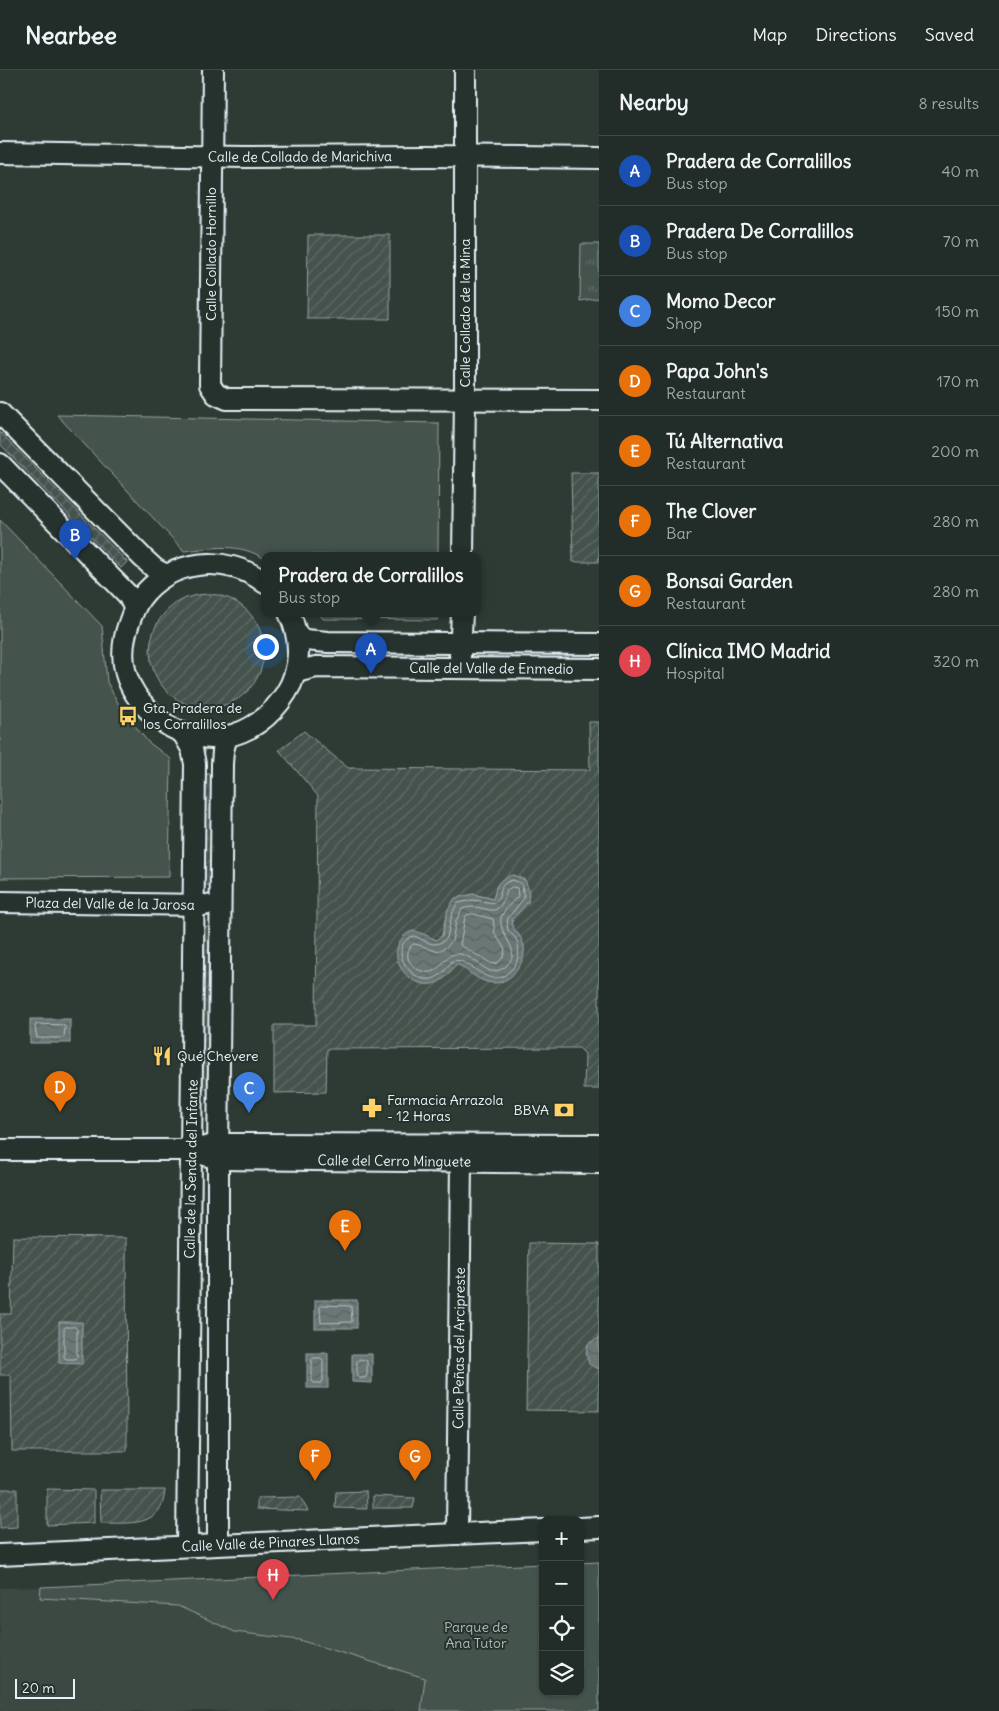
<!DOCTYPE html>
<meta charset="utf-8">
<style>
:root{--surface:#222c28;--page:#2e3834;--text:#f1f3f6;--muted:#a2a7a8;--line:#3f4845;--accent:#8abfa5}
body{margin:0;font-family:Delius,sans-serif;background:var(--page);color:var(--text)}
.controls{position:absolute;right:15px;bottom:15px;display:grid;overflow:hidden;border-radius:10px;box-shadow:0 1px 4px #0004}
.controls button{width:45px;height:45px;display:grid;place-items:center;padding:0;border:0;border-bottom:1px solid var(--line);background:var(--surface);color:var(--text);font:25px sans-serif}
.scale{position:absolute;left:15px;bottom:12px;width:60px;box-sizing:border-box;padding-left:5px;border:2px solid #e8f1f8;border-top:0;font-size:14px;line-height:18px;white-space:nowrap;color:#e8f1f8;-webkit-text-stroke:4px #26332d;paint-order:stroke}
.you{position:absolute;left:265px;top:576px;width:18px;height:18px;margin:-12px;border:4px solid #fff;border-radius:50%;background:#1a73e8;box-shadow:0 0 0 8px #1a73e833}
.badge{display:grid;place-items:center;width:32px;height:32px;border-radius:50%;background:var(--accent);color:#fff;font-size:16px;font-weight:700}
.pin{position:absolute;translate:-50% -41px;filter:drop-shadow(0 1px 2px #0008)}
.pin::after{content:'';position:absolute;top:26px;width:18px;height:15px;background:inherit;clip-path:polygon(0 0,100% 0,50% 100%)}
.popup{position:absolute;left:261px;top:482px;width:220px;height:65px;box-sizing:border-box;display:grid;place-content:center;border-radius:10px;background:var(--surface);filter:drop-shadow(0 1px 4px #0005);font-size:16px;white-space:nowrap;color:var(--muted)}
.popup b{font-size:19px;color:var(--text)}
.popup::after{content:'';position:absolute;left:50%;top:100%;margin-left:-10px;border:10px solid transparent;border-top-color:var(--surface)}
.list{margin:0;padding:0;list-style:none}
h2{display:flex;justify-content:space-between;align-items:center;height:65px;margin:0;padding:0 20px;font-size:21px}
h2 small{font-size:16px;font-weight:400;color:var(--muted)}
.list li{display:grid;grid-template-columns:32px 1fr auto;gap:15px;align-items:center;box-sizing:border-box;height:70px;padding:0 20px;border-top:1px solid var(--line)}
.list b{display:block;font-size:19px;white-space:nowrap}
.list p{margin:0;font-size:16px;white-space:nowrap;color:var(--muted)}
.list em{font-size:16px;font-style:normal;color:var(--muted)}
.icon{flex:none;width:28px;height:28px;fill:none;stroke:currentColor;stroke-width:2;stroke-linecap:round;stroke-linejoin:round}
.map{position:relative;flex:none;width:599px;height:1641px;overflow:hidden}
header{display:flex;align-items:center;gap:30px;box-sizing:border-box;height:70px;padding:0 25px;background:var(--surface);border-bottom:1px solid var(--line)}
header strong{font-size:24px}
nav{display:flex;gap:28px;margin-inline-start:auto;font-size:18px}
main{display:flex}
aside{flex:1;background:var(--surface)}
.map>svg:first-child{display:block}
.built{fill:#3b4843}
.grass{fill:url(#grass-tufts);stroke:#96a2a3}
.park{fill:#45524e;stroke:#96a2a3}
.garden{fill:url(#garden-furrows);stroke:#96a2a3;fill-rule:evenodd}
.water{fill:url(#water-waves);stroke:#9da8a9}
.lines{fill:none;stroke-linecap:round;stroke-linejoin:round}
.shore{stroke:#b6c0c4;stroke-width:1}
.street-casing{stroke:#e8f1f8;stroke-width:24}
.street{stroke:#26332d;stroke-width:20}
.labels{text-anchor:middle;stroke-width:4;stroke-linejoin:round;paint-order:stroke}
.street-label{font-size:14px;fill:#e8f1f8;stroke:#26332d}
.poi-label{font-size:14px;fill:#e8f1f8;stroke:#26332d;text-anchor:start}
.park-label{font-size:14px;fill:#afb9bc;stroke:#26332d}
</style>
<header>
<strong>Nearbee</strong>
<nav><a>Map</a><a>Directions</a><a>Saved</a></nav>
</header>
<main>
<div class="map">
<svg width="599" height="1641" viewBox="0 0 599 1641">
<defs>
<pattern id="grass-tufts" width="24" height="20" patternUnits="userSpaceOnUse" patternTransform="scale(1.25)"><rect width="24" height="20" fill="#45524e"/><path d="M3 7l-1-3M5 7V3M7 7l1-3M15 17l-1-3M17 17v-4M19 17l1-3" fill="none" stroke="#606b68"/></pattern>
<pattern id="garden-furrows" width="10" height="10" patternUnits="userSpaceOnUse" patternTransform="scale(1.25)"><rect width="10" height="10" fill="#45524e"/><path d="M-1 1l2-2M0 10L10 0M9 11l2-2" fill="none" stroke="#606b68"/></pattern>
<pattern id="water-waves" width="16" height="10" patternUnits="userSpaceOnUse" patternTransform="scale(1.25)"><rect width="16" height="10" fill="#6b7775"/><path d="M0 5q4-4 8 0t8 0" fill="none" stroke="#586060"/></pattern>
</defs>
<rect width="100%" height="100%" fill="#2e3b35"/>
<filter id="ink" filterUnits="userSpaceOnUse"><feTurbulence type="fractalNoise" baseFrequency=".02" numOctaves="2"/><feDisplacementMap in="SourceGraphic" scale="10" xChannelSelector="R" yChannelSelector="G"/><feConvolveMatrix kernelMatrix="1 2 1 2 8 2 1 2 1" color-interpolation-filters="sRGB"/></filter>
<g filter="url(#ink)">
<path class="built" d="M41,1517V1528L178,1536L235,1562L299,1570L425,1608L421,1641H0V1518Z"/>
<g class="grass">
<path d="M581,174H599V228L580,231Z"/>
<path d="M316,578L450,579L447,587L441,590L317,588Z"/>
<path d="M473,581L599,582V592L470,593Z"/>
</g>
<g class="park">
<path d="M57,345L439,353L438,485H265V489C238,472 214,478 184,481Z"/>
<path d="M0,450L102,556L107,612L120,637L148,672L171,689L169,807L0,808Z"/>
<path d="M319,543H438V550L323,549Z"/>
<path d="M599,1492V1641H421L425,1608L299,1570L235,1562L178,1536L40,1528L41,1517L543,1494V1622H580V1493Z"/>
</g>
<g class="garden">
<path d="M308,165H390V249H307Z"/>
<path d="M0,362L127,492L121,498L0,374Z"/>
<path d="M571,403H599V492H573Z"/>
<circle cx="207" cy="581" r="57"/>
<path d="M589,652H599V1019H584L585,984L579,978L327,979L326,1022L274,1023V955H316L318,726L279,680L304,661L348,698L590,700ZM497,815L529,831L512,849V857L520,866L476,906L459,895H455L441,910L427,914L425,865L436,870L442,866L445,849L473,824L493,829Z"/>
<path d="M204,704H211L210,815H203Z"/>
<path d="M203,856L209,857L208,1018H201Z"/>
<path d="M13,1167L126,1168L127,1381H12L11,1305H0V1244H11Z"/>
<path d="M529,1173L599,1174V1341L526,1340Z"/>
<path d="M0,1419H17V1457L0,1458Z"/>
<path d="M47,1419L94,1420V1453L47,1455Z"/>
<path d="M100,1420H165C163,1458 129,1453 101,1453Z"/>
<path d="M366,1421L367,1439L335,1438L336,1422Z"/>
<path d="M373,1426L415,1428L413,1438H373Z"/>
<path d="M300,1427L308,1441L257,1439V1428Z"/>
</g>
<g class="water">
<path d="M513,805L525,810C534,830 526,835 512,849L513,857C517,864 523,868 524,877C526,893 511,913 494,913C481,913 469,902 459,895H456C451,900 448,906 442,910C417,927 381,890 404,866C406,864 410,861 414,861C421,862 429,867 436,870L442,866L448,839L455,828L473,824L493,829C497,815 497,809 513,805Z"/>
<rect x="30" y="949" width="40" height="24"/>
<rect x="315" y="1230" width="42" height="28"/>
<path d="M59,1252H82V1294L59,1293Z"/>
<path d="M599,1268V1299L589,1294L586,1283L588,1274Z"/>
<rect x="307" y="1283" width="21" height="35"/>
<path d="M352,1284H372V1313L352,1312Z"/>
</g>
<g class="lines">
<g class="shore">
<path d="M513,810L522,814L524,828L508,848C507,852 507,856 508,860C510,864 514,865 516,869C520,876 519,889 515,895C490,929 472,885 452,891C448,896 444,903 439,906C414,922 383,875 414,866C427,871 434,880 447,868C450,855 450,844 458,833L473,830L495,833C504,824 496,814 513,810Z"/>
<path d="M513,817L517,818L518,826C512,833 503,840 501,848C498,867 525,880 505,897C500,900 496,902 490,901C481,897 470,885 460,884C440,881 442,912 417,899C413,896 409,893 408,888C407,882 409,878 413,874C429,875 437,890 452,871L456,851L462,839C486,830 497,857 507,820Z"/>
<path d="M473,844L493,849L495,864L505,879C504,887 501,893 492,894L460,875L465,847L467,845Z"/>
<path d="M37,954L63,955L65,957L64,967L62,968H37L35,957Z"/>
<path d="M322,1235L351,1236L352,1252L321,1253L320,1238Z"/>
<path d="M66,1257H75L77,1259V1287L75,1289H66L64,1287V1259Z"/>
<path d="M314,1288H321L323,1290V1311L321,1313H314L312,1311V1290Z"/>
<path d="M360,1289L367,1291V1305L365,1308H359L357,1306V1292Z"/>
</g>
<defs>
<g id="street">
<path d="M213,0L210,315L216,324L227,329L599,330"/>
<path id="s1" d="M0,83L244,87L429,86L599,88"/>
<path d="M0,343L143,488L155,499L166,505"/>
<path d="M0,394L128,525L134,537"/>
<path d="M463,485L465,328V0"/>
<path d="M265,513C227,483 169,489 140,529C135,537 132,544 129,553C116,589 125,620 154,645C198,684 256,671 286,623C302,598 301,568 289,543"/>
<path d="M297,566L305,570L328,572L599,574"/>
<path d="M460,586L462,543"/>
<path id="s2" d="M296,602L316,597L599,599"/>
<path d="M184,665L192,679L195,694L187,1476"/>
<path id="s3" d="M0,832L205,835"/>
<path d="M0,1080H192L219,1074L599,1075"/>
<path id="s4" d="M205,1085L218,1089L599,1093"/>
<path d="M580,1458L599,1457"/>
<path id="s5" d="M457,1464L461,1092"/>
<path d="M218,1474V1089L222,694L223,681L227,666"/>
<path id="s6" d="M0,1485L543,1460"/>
</g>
</defs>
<use href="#street" class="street-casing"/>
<use href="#street" class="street"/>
</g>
</g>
<defs>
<symbol id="bus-bare" viewBox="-9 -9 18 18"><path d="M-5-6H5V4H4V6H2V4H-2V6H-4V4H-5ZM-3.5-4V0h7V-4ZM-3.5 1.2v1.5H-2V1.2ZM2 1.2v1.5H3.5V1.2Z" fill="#ffd166" stroke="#26332d" stroke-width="2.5" paint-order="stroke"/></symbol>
<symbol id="restaurant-bare" viewBox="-9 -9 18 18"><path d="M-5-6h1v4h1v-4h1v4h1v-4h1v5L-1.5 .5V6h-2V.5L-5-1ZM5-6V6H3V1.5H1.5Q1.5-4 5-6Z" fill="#ffd166" stroke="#26332d" stroke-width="2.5" paint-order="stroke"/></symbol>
<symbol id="pharmacy-bare" viewBox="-9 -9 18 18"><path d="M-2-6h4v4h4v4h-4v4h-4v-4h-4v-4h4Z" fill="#ffd166" stroke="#26332d" stroke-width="2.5" paint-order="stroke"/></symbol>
<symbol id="bank-bare" viewBox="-9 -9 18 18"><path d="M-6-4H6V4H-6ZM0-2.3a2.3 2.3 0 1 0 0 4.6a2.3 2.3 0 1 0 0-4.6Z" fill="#ffd166" stroke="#26332d" stroke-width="2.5" paint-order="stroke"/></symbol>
</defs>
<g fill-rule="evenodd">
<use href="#bus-bare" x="114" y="632" width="28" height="28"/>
<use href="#restaurant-bare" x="148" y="972" width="28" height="28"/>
<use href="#pharmacy-bare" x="358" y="1024" width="28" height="28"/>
<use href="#bank-bare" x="550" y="1026" width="28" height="28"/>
</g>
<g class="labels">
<g class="street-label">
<text dy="5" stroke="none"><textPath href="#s1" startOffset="300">Calle de Collado de Marichiva</textPath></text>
<text transform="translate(211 184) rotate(-90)" y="5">Calle Collado Hornillo</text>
<text transform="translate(465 243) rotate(-90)" y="5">Calle Collado de la Mina</text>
<text dy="5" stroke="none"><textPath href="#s2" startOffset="196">Calle del Valle de Enmedio</textPath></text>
<text dy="5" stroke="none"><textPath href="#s3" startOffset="110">Plaza del Valle de la Jarosa</textPath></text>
<text dy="5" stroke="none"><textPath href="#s4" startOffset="190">Calle del Cerro Minguete</textPath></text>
<text transform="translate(191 1099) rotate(-89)" y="5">Calle de la Senda del Infante</text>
<text dy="5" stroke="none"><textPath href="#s5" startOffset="186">Calle Peñas del Arcipreste</textPath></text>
<text dy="5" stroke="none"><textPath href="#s6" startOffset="271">Calle Valle de Pinares Llanos</textPath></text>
</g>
<g class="poi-label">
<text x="143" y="643">Gta. Pradera de<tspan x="143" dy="16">los Corralillos</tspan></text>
<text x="177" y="991">Qué Chevere</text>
<text x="387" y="1035">Farmacia Arrazola<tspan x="387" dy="16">- 12 Horas</tspan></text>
<text x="549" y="1045" text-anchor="end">BBVA</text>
</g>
<g class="park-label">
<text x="476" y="1562">Parque de<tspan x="476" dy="16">Ana Tutor</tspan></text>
</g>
</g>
</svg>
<div class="controls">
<button>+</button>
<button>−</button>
<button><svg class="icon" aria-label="locate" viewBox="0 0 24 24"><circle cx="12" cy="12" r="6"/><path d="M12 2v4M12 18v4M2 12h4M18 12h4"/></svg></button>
<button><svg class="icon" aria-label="layers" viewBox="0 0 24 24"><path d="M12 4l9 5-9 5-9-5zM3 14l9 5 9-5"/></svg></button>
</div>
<div class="scale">20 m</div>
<div class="you"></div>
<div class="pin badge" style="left:371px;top:604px;background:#1a4fb4">A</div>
<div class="popup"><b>Pradera de Corralillos</b>Bus stop</div>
<div class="pin badge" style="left:75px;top:490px;background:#1a4fb4">B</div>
<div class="pin badge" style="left:249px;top:1043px;background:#3f7fe0">C</div>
<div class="pin badge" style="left:60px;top:1042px;background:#e8710a">D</div>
<div class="pin badge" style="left:345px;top:1181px;background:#e8710a">E</div>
<div class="pin badge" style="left:315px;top:1411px;background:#e8710a">F</div>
<div class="pin badge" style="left:415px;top:1411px;background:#e8710a">G</div>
<div class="pin badge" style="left:273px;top:1530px;background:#e0444e">H</div>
</div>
<aside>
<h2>Nearby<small>8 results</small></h2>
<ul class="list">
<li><span class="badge" style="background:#1a4fb4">A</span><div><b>Pradera de Corralillos</b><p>Bus stop</p></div><em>40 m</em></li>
<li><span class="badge" style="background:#1a4fb4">B</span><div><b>Pradera De Corralillos</b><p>Bus stop</p></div><em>70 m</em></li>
<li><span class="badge" style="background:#3f7fe0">C</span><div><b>Momo Decor</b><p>Shop</p></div><em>150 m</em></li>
<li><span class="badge" style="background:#e8710a">D</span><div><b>Papa John's</b><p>Restaurant</p></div><em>170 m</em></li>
<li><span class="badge" style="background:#e8710a">E</span><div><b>Tú Alternativa</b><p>Restaurant</p></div><em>200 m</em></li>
<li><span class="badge" style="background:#e8710a">F</span><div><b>The Clover</b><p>Bar</p></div><em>280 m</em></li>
<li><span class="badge" style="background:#e8710a">G</span><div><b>Bonsai Garden</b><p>Restaurant</p></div><em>280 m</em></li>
<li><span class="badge" style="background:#e0444e">H</span><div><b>Clínica IMO Madrid</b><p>Hospital</p></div><em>320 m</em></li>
</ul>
</aside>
</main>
